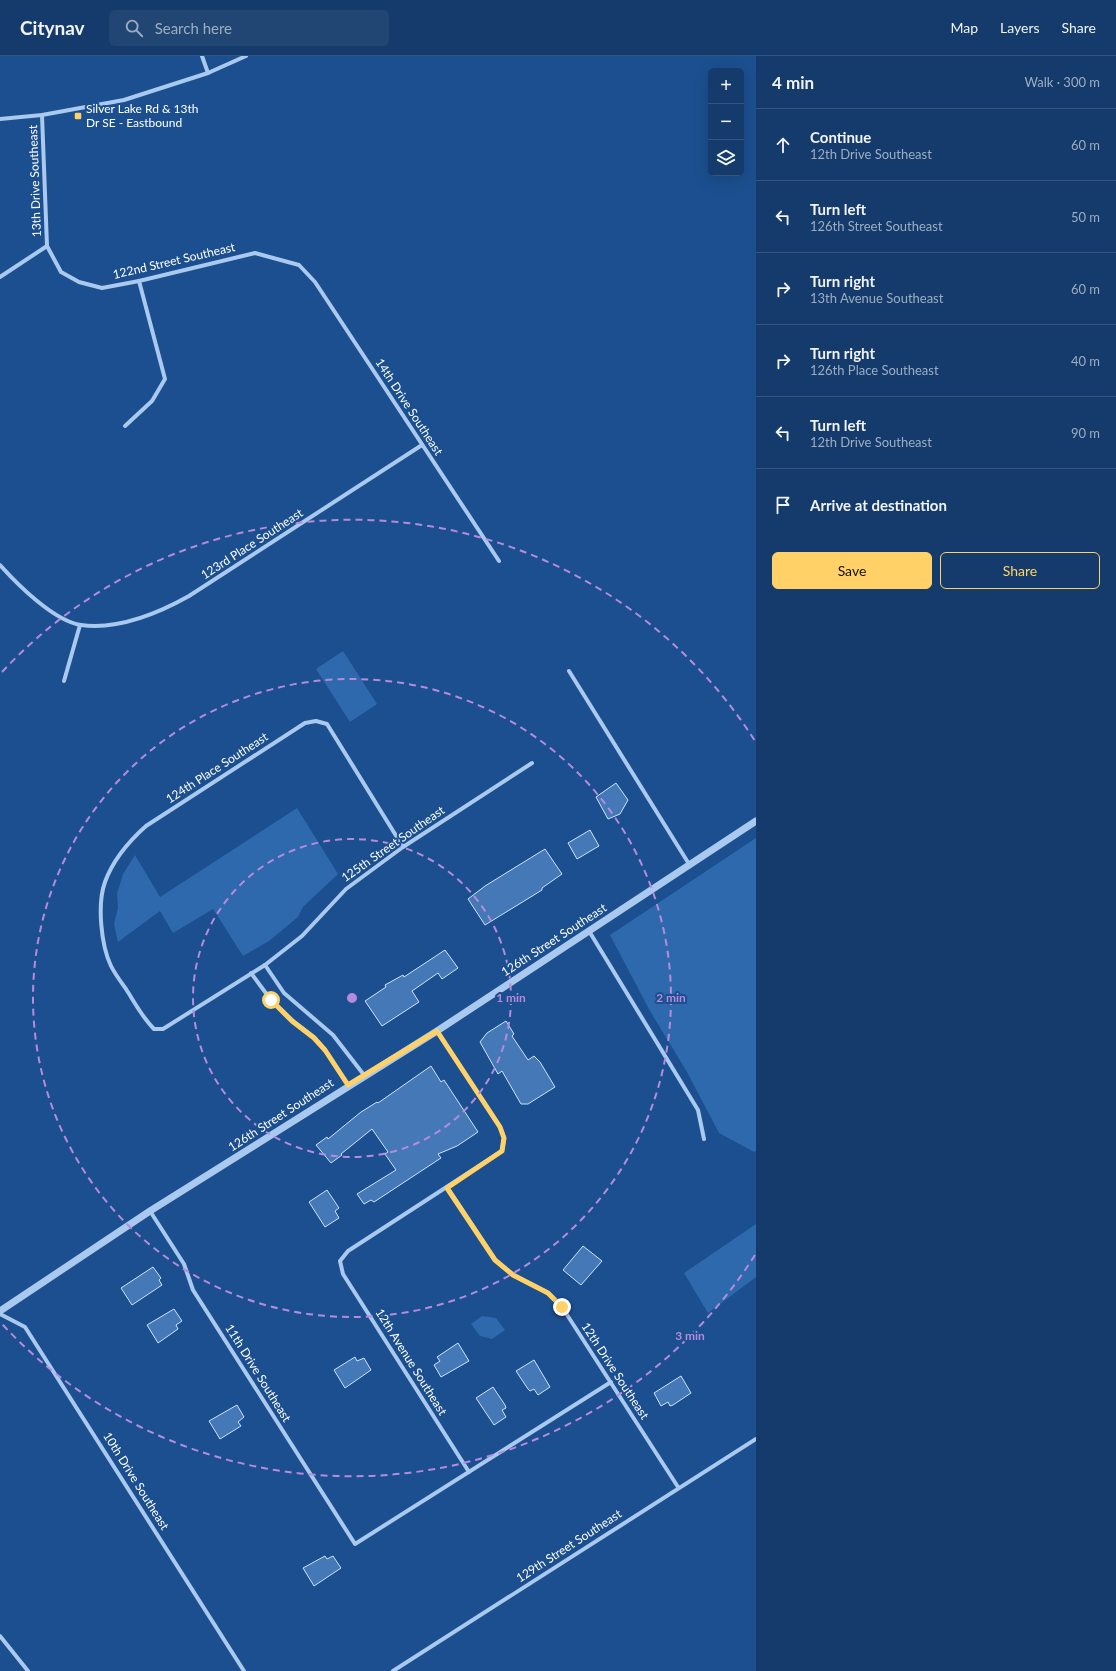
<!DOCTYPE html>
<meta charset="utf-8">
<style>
:root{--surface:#143b6b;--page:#214673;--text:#f1f3f6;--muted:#9dadc1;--line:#33557e;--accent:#ffd166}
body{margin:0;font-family:Lato,sans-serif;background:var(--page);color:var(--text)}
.controls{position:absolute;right:12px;top:12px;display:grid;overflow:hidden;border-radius:6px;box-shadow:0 4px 16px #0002}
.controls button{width:36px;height:36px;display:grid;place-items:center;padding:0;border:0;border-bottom:1px solid var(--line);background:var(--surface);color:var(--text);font:20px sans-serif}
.stop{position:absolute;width:12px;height:12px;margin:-9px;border:3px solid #ffd166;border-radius:50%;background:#fff}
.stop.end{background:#ffd166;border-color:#fff;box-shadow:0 1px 4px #0008}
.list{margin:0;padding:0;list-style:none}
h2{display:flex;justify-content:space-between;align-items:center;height:52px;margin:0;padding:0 16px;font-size:17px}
h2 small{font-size:13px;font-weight:400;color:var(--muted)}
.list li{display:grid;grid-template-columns:26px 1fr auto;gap:12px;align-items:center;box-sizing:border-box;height:72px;padding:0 16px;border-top:1px solid var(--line)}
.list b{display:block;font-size:15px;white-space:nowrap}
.list p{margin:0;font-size:13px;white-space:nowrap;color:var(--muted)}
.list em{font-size:13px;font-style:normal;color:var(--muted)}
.actions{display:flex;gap:8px;padding:12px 16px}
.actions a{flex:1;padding:9px 0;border:1px solid var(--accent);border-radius:6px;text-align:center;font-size:14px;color:var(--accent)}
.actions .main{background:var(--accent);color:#111}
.icon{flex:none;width:22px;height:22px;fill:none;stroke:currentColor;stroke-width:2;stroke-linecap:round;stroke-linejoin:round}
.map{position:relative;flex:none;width:756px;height:1615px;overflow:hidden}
header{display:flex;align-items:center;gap:24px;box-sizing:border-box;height:56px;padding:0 20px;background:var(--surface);border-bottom:1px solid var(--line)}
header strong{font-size:19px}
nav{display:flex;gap:22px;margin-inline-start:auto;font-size:14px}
.search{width:280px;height:36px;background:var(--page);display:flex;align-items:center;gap:10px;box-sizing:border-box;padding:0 14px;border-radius:6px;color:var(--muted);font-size:15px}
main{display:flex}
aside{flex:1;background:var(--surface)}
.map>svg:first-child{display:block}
.green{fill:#2e69ad}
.building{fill:#4478b7;stroke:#cfe3fa}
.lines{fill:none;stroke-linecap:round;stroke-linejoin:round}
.minor{stroke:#a9c9ee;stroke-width:4}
.tertiary{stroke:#a9c9ee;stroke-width:7}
.route{stroke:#ffd166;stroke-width:5}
.ring{fill:none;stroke:#b68bdc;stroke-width:2;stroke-dasharray:7 5}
.poi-dot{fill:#ffd166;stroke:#1b4f8f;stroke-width:1.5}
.labels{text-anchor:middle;stroke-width:4;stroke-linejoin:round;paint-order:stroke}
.poi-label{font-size:12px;fill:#fff;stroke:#1b4f8f;text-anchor:start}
.street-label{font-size:12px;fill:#fff;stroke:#1b4f8f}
.centre{fill:#b68bdc;stroke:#1b4f8f;stroke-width:2}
.ring-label{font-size:12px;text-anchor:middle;font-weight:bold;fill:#b68bdc;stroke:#1b4f8f;stroke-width:4;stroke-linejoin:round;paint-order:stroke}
</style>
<header>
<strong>Citynav</strong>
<div class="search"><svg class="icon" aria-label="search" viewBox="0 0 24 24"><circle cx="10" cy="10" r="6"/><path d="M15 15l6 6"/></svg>Search here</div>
<nav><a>Map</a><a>Layers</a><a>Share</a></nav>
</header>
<main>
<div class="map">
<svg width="756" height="1615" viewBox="0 0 756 1615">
<rect width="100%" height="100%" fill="#1b4f8f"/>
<g class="green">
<path d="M343,595L377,648L350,666L316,613Z"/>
<path d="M297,752L338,818L303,851L298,861L269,885L243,900L213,853L173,877L160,855L118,886L114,868L118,852L117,838L123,818L135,799L160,841Z"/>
<path d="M756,782V1095L754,1096L719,1077L687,1016L650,955L610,879Z"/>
<path d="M756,1168V1221L708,1257L684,1217Z"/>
<path d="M482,1260L496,1262L505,1274L492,1283L480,1280L471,1268Z"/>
</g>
<g class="building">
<path d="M616,727L628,744L620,758L608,763L596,741Z"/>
<path d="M590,774L599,790L577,803L568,787Z"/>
<path d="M545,793L562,818L542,832V834L485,869L468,843L485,830Z"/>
<path d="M445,894L458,912L442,923L438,917L412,935L419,946L382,970L365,945L386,931L385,929L403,919L404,921Z"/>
<path d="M506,965L514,978L512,980L528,1004L534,1000L540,1006L555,1031L528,1048H521L502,1015L498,1018L480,986L487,977Z"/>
<path d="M431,1010L441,1026L444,1024L478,1076L457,1090L438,1098L441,1102L374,1146L371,1144L364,1148L357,1138L396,1114L385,1098L388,1096L372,1073L341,1098L342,1099L331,1107L316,1089L327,1081L328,1083L361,1056L377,1046L378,1047Z"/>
<path d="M327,1134L339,1152L335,1155L339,1162L325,1171L309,1146Z"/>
<path d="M583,1190L602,1205L581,1229L563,1214Z"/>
<path d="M153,1211L161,1222L159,1224L162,1229L132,1249L121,1232Z"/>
<path d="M174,1253L182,1265L176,1269L178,1273L158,1287L147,1269Z"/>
<path d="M458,1287L469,1305L441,1321L434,1309L440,1305L437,1301Z"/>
<path d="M355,1301L357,1305L364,1302L371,1314L345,1332L334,1314Z"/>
<path d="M534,1304L550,1331L538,1339L534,1333L530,1335L528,1333L516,1315Z"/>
<path d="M681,1320L691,1337L673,1349L670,1350L668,1346L661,1350L654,1337Z"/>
<path d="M493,1331L505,1349L506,1352L502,1354L506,1361L494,1369L476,1342Z"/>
<path d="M237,1349L244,1361L238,1366L241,1370L220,1383L209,1365Z"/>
<path d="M325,1500L327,1503L333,1500L341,1512L314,1530L303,1512Z"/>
</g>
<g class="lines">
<g class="minor">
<path d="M202,0L208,17"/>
<path d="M42,59L47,190L61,216L79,226L102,232L139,225L255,197L299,209L315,226L499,505"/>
<path d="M0,63L42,59L124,44L208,17L246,0"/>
<path d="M0,221L47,190"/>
<path d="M125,370L152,345L165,323L139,225"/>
<path d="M0,509C18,529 54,565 81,569C119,574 157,558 189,540L422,389"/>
<path d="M569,615L689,808"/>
<path d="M64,625L80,569"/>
<path d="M403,791L327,668L316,665L305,667L146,770C128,786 113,804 105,826C97,848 101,889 111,910C115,918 121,926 126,933C135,947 142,961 154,973H163L265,909L302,880L346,833L403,791L532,707"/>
<path d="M589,875L698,1054L704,1083"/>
<path d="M265,909L284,937L333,979L364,1019"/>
<path d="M251,917L271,944L293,965L314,981L325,994L348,1029"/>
<path d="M437,975L500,1071L504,1082L502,1095L348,1195L340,1205L343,1218L469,1416"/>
<path d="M447,1131L495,1204L513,1219L548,1237L562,1251L678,1431"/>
<path d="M150,1155L184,1208L193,1234L355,1488L611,1326"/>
<path d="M0,1258L25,1271L244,1615"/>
<path d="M0,1580L28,1615"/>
<path d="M393,1615L756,1383"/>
</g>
<path class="tertiary" d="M0,1255L150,1155L437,975L756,765"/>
</g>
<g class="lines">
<path class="route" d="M271,944L292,965L314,982L325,994L348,1029L437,975L500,1071L504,1082L502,1095L447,1132L495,1204L513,1219L548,1237L562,1251"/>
</g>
<g class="ring">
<circle cx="352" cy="942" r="159"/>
<circle cx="352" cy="942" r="319"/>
<path d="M755 1199A478 478 0 0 1 2 1268M2 616A478 478 0 0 1 755 685"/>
</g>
<rect class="poi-dot" x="74" y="56" width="8" height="8" rx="2"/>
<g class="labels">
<g class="poi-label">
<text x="86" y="57">Silver Lake Rd &amp; 13th<tspan x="86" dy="14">Dr SE - Eastbound</tspan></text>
</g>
<g class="street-label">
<text transform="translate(35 125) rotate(-92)" y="4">13th Drive Southeast</text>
<text transform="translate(174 205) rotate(-13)" y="4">122nd Street Southeast</text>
<text transform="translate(409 351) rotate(57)" y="4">14th Drive Southeast</text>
<text transform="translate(252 488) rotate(-33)" y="4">123rd Place Southeast</text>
<text transform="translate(217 712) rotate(-33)" y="4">124th Place Southeast</text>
<text transform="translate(393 788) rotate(-35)" y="4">125th Street Southeast</text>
<text transform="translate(554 884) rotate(-33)" y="4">126th Street Southeast</text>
<text transform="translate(281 1059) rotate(-33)" y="4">126th Street Southeast</text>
<text transform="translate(411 1306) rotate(58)" y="4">12th Avenue Southeast</text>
<text transform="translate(615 1315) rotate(57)" y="4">12th Drive Southeast</text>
<text transform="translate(258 1317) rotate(58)" y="4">11th Drive Southeast</text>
<text transform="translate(136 1425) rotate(58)" y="4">10th Drive Southeast</text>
<text transform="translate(569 1490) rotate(-33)" y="4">129th Street Southeast</text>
</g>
</g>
<circle cx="352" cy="942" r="6" class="centre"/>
<g class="ring-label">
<text x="511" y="946">1 min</text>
<text x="671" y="946">2 min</text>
<text x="690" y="1284">3 min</text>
</g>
</svg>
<div class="controls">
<button>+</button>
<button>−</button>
<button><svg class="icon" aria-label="layers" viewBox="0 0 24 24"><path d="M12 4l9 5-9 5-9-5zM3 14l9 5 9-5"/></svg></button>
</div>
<div class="stop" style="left:271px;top:944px"></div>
<div class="stop end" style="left:562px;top:1251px"></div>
</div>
<aside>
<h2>4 min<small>Walk · 300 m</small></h2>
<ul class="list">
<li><svg class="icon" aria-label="ahead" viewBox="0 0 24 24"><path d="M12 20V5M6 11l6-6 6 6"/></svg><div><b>Continue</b><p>12th Drive Southeast</p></div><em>60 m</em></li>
<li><svg class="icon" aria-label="left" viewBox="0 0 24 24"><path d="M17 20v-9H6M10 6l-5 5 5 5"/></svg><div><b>Turn left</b><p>126th Street Southeast</p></div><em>50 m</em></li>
<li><svg class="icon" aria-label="right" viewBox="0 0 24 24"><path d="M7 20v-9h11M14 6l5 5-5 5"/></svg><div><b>Turn right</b><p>13th Avenue Southeast</p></div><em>60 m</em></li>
<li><svg class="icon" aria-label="right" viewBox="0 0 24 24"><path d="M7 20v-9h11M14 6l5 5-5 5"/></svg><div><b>Turn right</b><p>126th Place Southeast</p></div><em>40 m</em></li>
<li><svg class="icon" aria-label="left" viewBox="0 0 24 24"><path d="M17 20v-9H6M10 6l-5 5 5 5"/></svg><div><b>Turn left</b><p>12th Drive Southeast</p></div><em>90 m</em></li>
<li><svg class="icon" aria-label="arrive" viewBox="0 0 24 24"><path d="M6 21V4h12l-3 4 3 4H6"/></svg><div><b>Arrive at destination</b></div></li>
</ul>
<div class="actions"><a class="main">Save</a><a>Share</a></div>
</aside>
</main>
